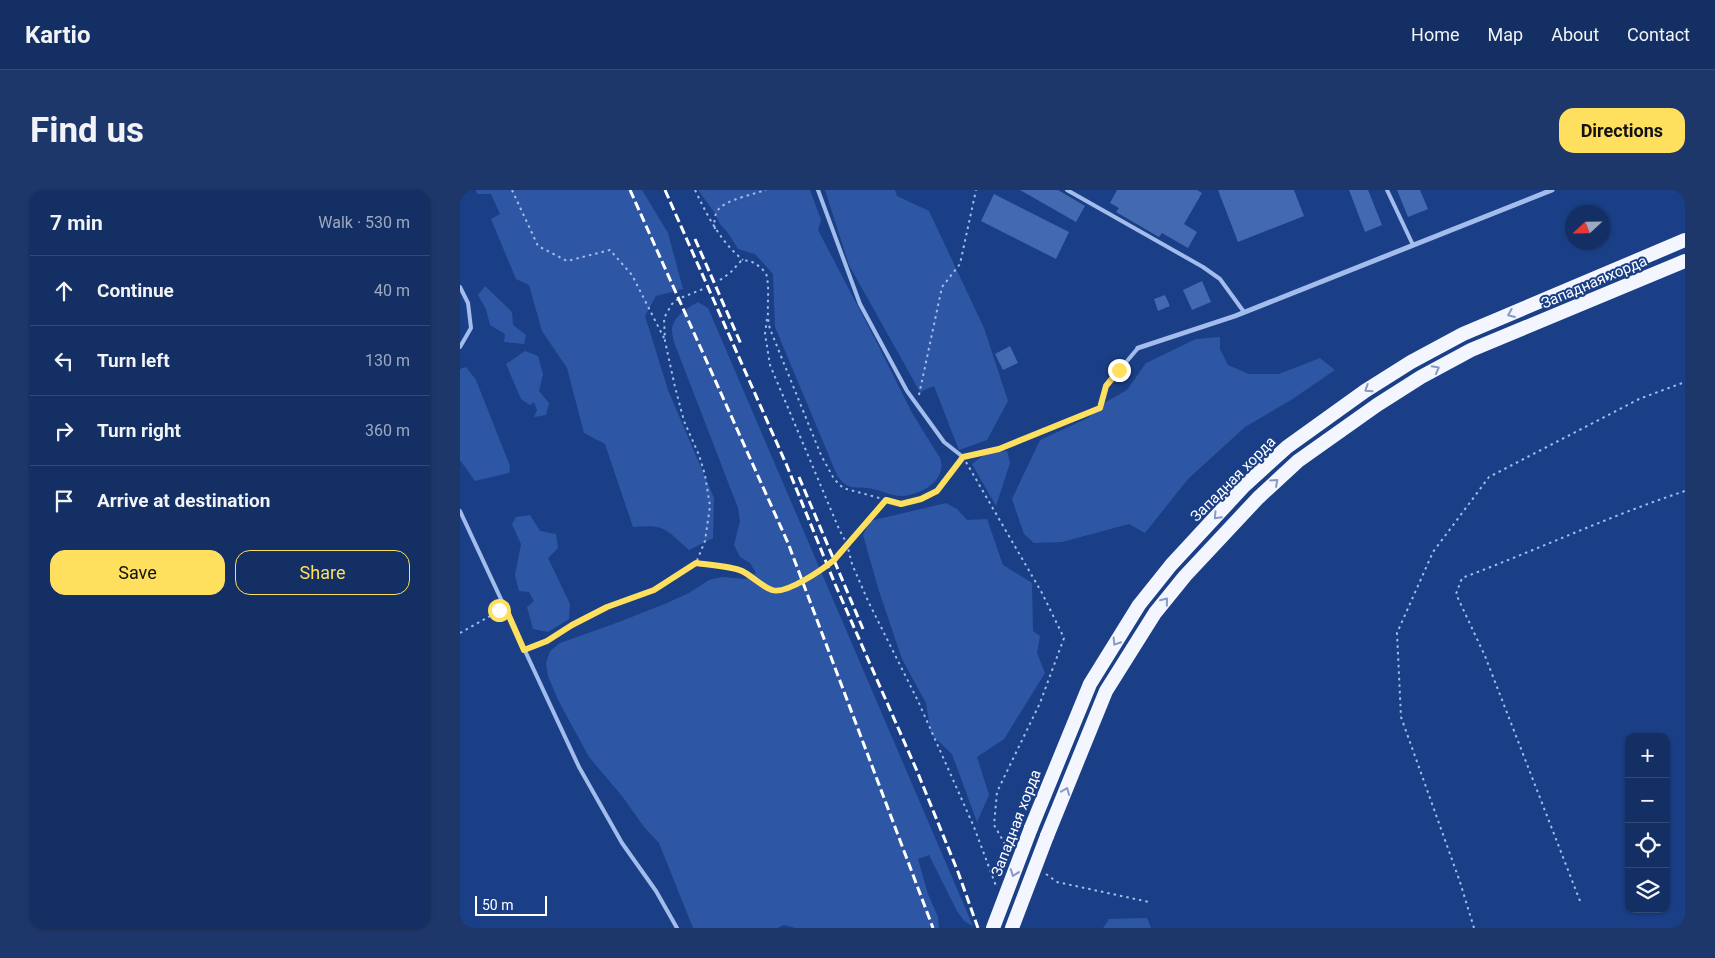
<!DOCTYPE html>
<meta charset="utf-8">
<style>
:root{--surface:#142f64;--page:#1d376a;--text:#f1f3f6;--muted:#9da9bf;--line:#334a78;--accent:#fedf5e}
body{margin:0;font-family:Roboto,sans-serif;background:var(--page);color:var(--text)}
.controls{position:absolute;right:15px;bottom:15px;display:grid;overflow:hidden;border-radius:10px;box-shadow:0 1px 4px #0004}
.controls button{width:45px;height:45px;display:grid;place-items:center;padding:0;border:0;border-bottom:1px solid var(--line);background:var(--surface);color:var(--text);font:25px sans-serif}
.compass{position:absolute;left:1105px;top:15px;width:45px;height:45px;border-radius:50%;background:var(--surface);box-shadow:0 1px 4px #0004;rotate:248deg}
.scale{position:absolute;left:15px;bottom:12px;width:72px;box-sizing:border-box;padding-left:5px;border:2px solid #fff;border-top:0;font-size:14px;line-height:18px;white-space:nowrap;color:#fff;-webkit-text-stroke:4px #1a3f86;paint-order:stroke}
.stop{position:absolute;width:15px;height:15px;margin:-11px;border:4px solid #fedf5e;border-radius:50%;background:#fff}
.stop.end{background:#fedf5e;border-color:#fff;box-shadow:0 1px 5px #0008}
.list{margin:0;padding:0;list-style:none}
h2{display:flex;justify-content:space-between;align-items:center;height:65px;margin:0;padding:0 20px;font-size:21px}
h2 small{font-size:16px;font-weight:400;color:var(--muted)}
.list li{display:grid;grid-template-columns:32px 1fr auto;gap:15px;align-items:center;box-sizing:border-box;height:70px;padding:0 20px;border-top:1px solid var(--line)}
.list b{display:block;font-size:19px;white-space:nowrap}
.list em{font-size:16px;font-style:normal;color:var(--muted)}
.actions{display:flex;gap:10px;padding:15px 20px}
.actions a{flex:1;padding:11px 0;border:1px solid var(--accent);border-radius:15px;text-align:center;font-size:18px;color:var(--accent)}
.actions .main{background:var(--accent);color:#111}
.icon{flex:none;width:28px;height:28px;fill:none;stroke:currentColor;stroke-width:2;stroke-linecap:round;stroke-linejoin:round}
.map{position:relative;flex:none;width:1225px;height:738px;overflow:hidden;border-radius:15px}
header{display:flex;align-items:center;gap:30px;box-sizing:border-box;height:70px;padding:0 25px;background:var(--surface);border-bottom:1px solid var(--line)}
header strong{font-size:24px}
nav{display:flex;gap:28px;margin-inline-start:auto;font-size:18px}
.intro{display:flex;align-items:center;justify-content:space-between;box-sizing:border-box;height:120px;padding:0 30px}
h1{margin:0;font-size:35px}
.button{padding:12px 22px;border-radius:15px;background:var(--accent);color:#111;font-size:18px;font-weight:700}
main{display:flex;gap:30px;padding:0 30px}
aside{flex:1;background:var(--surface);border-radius:15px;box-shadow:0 1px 4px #0004}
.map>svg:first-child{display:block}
.green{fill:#2d57a4}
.building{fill:#4369b0}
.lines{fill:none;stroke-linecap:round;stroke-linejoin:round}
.path{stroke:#a2bcec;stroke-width:2;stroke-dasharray:2.5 4;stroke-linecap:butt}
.service{stroke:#a2bcec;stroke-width:4}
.minor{stroke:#a2bcec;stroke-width:5}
.trunk{stroke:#f3f6ff;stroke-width:14}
.rail{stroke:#fff;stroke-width:3;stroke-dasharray:9 4;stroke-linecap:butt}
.trunk-bridge{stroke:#f3f6ff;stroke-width:14}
.oneway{stroke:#869ac2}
.route{stroke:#fedf5e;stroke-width:6}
.labels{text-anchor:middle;stroke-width:4;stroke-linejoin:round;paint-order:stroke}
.street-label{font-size:15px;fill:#fff;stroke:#1a3f86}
</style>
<header>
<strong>Kartio</strong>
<nav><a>Home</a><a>Map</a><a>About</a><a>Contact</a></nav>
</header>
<div class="intro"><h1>Find us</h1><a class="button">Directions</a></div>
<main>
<aside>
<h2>7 min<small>Walk · 530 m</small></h2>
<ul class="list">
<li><svg class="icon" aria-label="ahead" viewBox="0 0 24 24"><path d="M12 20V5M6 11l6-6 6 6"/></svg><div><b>Continue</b></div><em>40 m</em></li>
<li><svg class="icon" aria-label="left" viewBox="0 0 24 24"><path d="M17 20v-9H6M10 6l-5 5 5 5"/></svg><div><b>Turn left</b></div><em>130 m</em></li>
<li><svg class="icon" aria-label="right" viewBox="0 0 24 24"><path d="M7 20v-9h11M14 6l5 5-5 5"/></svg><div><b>Turn right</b></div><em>360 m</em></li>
<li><svg class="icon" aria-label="arrive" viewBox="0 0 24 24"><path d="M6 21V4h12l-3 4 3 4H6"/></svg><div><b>Arrive at destination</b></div></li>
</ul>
<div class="actions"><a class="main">Save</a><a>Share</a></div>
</aside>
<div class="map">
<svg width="1225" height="738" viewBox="0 0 1225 738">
<rect width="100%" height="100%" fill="#1a3f86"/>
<g class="green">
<path d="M16,0H182L208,43L223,99L196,106L185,126L208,200L254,308L253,348L229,360C206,340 206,334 173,337L145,254L124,243L107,178L82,141L69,95L56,89L31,29L40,24L31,4H17Z"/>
<path d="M238,0H350L361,30L358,40L416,151L452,223L480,268C488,290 461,305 442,306C430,306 419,299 407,298C400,297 391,299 385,294C382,292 379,288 377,285L315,137L313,84L295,64L278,59L268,43L260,34L254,22Z"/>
<path d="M365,0H435L437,6L469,21L524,138L548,211L527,250L499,260L474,196L460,202L389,75Z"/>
<path d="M25,96L52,122L53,135L66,145L64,154L44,152L45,144L30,135L26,119L18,105Z"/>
<path d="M238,112L248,118L513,736L504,731L497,721L469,665L458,669L468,704L478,727L479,738H335L324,735L317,738H233L199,653L184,637L162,606L129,567L98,510L88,486L86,473L90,461L100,453L159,432L207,413L229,403L249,390L262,387L286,389L296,383L290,373L280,367L274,355L280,331L278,318L214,152C213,148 212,143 212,139C214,126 227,118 238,112Z"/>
<path d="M760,147V159L768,175L789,184H819L860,168L875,180L831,210L785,237L728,289L685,343L669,334L602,352L574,353L564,344L552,309L580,250L628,228L644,213L667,200L686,173L736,149Z"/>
<path d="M65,161L78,166L83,184L79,201L89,213L86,225L74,227L77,220L74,212L70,215L61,209L46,174Z"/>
<path d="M6,177L16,190L50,276L49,283L15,291L0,270V179Z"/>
<path d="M547,261L550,273L536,316L512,274L525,264Z"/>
<path d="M486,313L497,319L507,330L527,329L543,375L572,393L573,441L580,446L577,463L585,483L544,549L517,567L529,605L517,632L492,564L471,544L466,513L442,469L419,401L403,345L410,331Z"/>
<path d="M70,325L80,341L96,344L98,358L88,368L110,414L109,429L88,442L73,439L67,417L74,411L69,402L59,401L55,385L61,354L52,334L56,327Z"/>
<path d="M687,728L691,738H643L649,729Z"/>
</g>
<g class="building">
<path d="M560,0H598L625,16L616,32Z"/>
<path d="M657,0H737L742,3L724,34L737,42L728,58L702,43L699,47L656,22L659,18L650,13Z"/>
<path d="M758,0H834L844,26L778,52Z"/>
<path d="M889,0H908L922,35L905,42Z"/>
<path d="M937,0H960L968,19L948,27Z"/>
<path d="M534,4L609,42L596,69L521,31Z"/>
<path d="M742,91L751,112L732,120L723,100Z"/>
<path d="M705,105L710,116L698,121L694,109Z"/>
<path d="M550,156L558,173L543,180L535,164Z"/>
</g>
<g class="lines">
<g class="path">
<path d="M52,0L78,56L107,71L150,60L172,85L204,148"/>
<path d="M235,0C248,27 260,51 283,70"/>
<path d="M255,39C254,32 254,26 258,20C265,10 294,4 306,0"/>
<path d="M260,90L270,83L281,71C292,69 298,75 306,83C311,101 305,121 310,139L361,265L374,289L383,298L441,314L461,309L477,301L499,271"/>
<path d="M307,129L305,144L310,175L379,339L387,354L392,374L408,411L458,511L514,637L536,696"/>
<path d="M459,205L482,97L500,74L516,0"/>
<path d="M506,272L582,403L604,448L580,513L537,602L534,635L545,654L551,659"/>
<path d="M236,373L281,381L312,400H320L343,391L368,376L426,311"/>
<path d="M0,443L39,421"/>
<path d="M71,457L87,451L112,435L147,417L194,400L236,373L245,351L250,316L245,285L239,265L224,231L215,197L205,151L204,128L212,114L218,109L243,99"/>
<path d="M586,684L597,692L689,712"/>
<path d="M1120,711L1025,466L996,404L1002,388C1077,360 1149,326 1225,301"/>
<path d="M1014,738L1000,692L941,527L937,443L973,362L1029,287L1179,209L1225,192"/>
</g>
<g class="service">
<path d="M358,0L400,114L447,201L484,252L503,267L539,259L640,218L646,196L678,158"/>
<path d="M607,0L743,77L760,89L784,122"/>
<path d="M927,0L953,55"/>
<path d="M0,97L8,113L11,138L0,157"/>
<path d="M0,321L119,577L162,653L196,701L217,738"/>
</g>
<path class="minor" d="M678,158L775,126L1092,0"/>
<g class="trunk">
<path d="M571,638L630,494L679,415L711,375L784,296L827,257L905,201L951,172L1003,144L1225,50"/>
<path d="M587,646L646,501L695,423L725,386L798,308L838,271L917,215L961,187L1011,160L1225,71"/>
</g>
<g class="rail">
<path d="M170,0L328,353L473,738"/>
<path d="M205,0L327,276L375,394L457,581L498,682L518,738"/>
<path d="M235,49L281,154"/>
<path d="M339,287L403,439"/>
</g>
<g class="trunk-bridge">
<path d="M533,738L571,638"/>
<path d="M552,738L587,646"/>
</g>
</g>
<defs><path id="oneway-chevron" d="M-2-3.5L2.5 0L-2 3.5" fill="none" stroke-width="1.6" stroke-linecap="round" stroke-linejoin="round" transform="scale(1.25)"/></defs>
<g class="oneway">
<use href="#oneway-chevron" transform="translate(1051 124) rotate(157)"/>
<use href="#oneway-chevron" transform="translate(976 179) rotate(-28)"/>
<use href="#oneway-chevron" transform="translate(908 199) rotate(147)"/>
<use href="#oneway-chevron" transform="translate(815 292) rotate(-42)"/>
<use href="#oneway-chevron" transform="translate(757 326) rotate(133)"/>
<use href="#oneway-chevron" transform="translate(705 411) rotate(-51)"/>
<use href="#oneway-chevron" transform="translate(656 452) rotate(122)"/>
<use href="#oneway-chevron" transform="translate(606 601) rotate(-68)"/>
<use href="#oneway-chevron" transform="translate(554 683) rotate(110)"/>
</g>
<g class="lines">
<path class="route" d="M39,420L45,417L64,460L87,451L112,435L147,417L194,400L236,373C249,375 270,376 282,381C292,386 301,396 312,400C326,405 363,379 374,370L426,310L441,314L461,309L477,301L503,267L539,259L640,218L646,196L659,180"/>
</g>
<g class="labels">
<g class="street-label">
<text transform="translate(1134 92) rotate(-23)" y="5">Западная хорда</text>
<text transform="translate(773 289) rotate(-45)" y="5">Западная хорда</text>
<text transform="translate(556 633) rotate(-69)" y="5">Западная хорда</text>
</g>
</g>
</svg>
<div class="controls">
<button>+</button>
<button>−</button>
<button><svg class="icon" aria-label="locate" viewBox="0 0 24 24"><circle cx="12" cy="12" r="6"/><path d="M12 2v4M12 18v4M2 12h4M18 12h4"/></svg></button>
<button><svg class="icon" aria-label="layers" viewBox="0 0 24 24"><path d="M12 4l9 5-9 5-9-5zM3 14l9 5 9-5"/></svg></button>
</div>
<svg class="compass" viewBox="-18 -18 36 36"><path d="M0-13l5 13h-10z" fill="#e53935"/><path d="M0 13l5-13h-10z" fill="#9da9bf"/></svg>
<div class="scale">50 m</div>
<div class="stop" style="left:39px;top:420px"></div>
<div class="stop end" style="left:659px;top:180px"></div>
</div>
</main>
